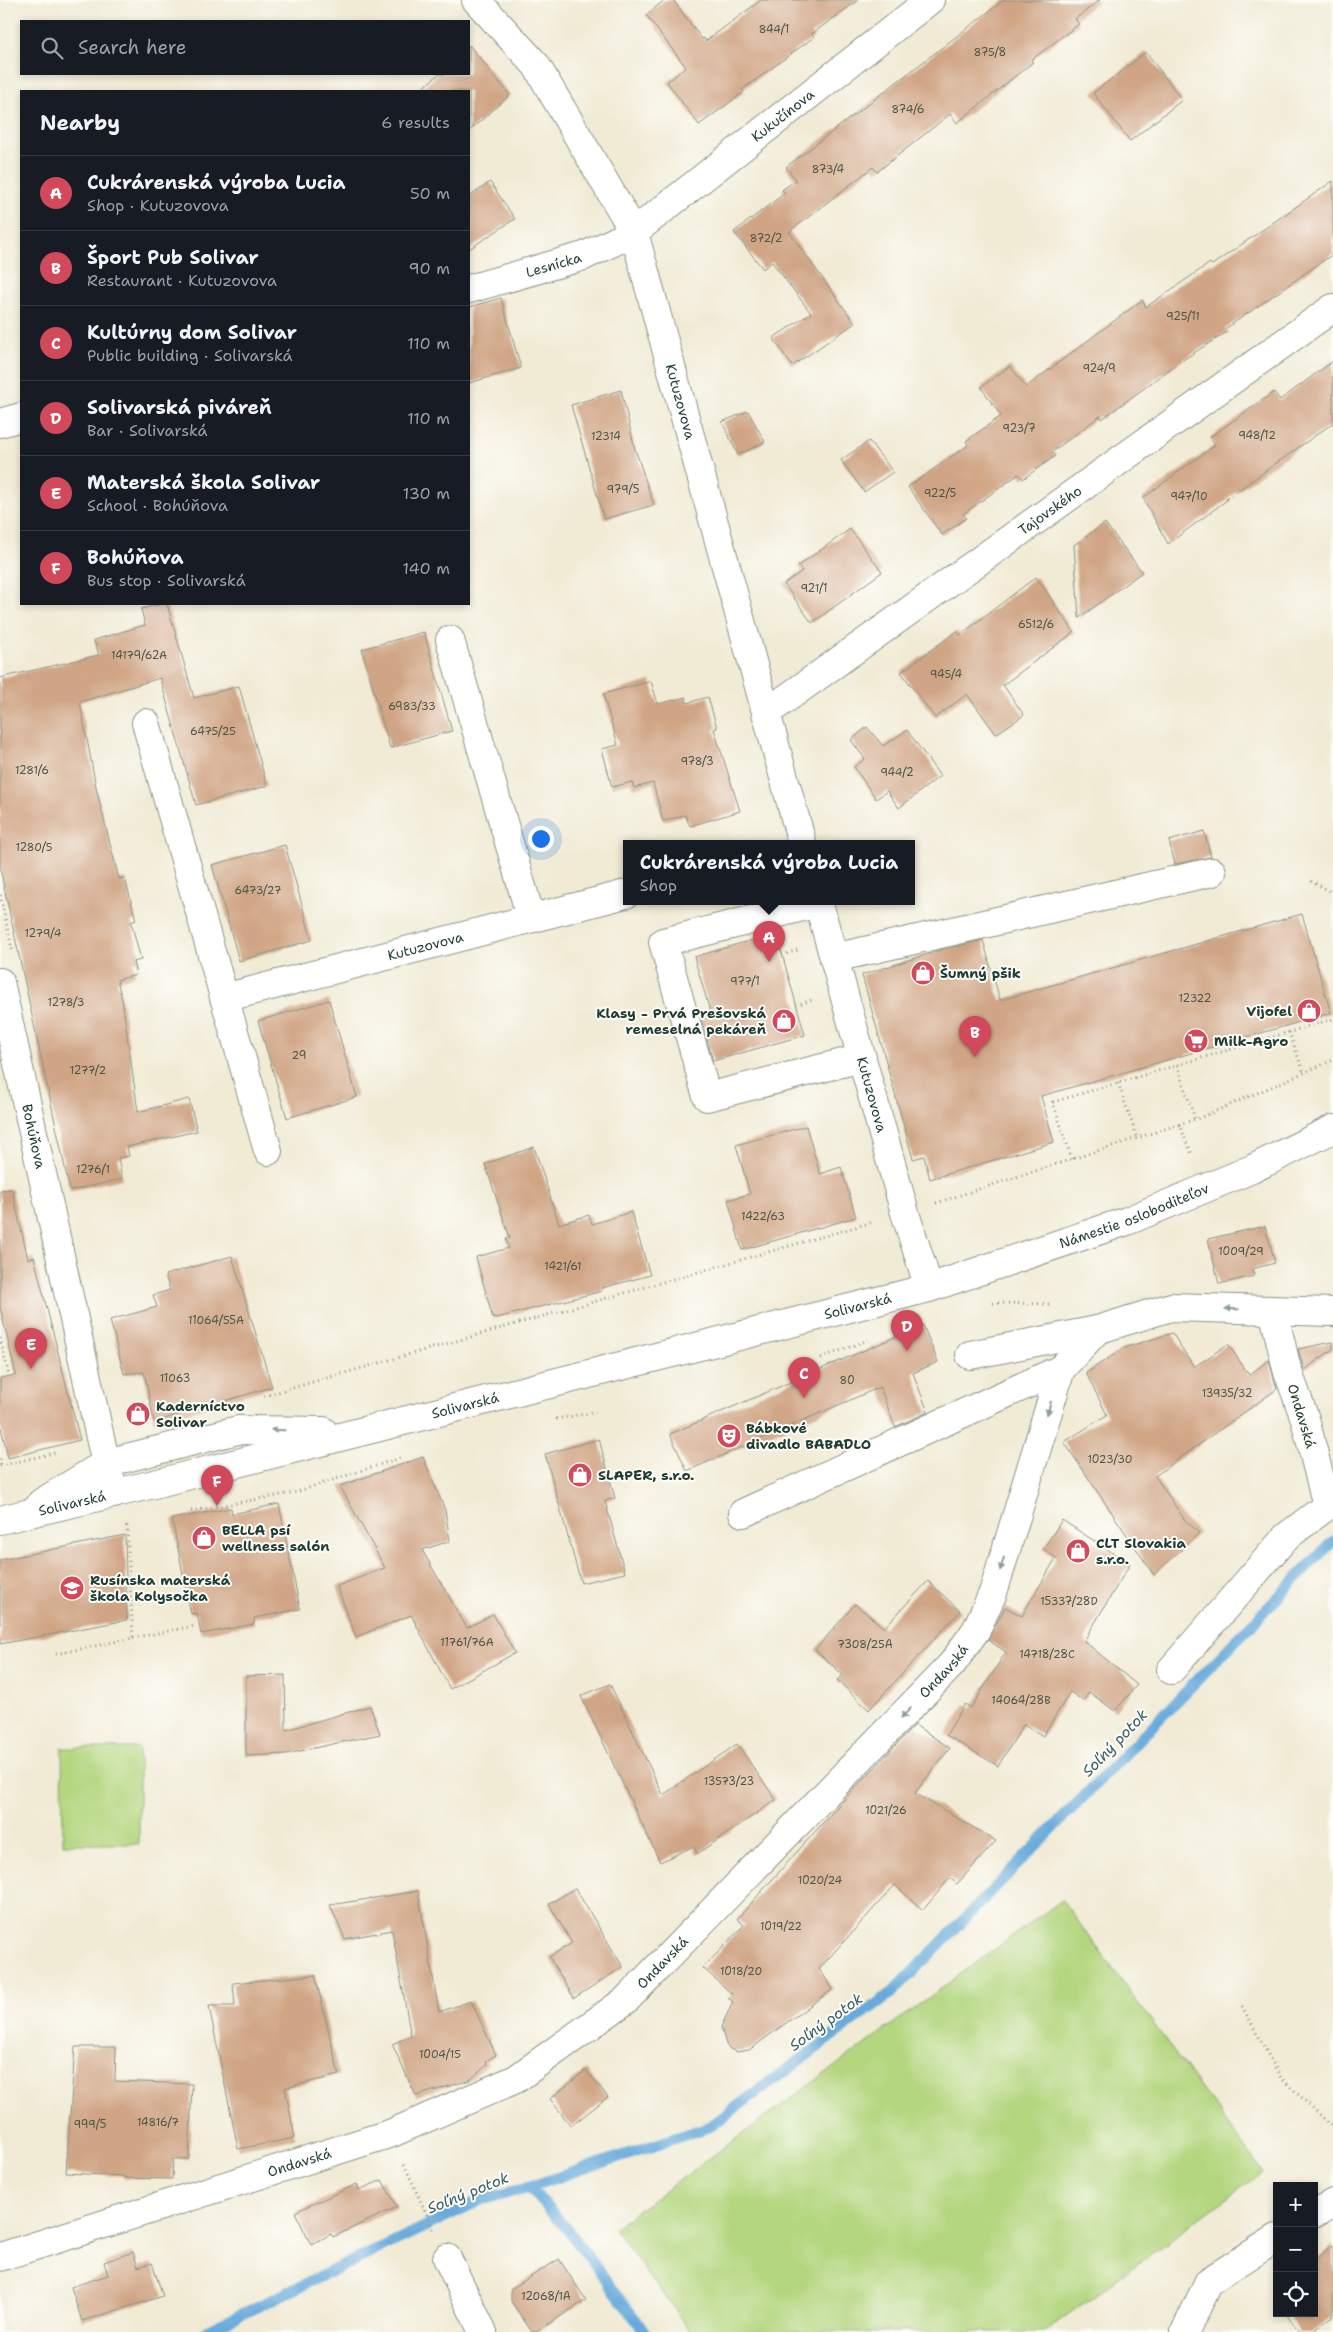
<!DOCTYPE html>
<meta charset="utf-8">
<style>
:root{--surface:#171b24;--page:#242831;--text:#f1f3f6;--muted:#9ea1a6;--line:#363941;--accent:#d1495b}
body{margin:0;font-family:"Shantell Sans",sans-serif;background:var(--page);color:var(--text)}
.controls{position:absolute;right:15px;bottom:15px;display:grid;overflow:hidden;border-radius:0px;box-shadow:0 2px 8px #0003}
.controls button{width:45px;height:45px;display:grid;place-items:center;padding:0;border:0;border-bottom:1px solid var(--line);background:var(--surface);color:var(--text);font:25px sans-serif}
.you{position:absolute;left:540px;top:838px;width:18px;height:18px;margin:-12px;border:4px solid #fff;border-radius:50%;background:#1a73e8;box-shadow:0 0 0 8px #1a73e833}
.badge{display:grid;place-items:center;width:32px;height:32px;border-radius:50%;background:var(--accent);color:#fff;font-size:16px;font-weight:700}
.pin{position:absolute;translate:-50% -41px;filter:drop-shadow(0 1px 2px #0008)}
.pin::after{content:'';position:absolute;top:26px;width:18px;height:15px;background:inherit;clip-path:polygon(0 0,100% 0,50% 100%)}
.popup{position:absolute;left:623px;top:840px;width:292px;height:65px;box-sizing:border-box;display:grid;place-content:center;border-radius:0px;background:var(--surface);filter:drop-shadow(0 1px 4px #0005);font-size:16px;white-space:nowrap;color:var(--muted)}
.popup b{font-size:19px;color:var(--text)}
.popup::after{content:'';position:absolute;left:50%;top:100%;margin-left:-10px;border:10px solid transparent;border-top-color:var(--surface)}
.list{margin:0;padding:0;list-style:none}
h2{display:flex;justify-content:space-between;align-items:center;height:65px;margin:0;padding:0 20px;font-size:21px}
h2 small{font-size:16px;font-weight:400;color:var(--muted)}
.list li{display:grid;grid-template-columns:32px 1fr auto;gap:15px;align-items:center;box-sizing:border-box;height:75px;padding:0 20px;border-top:1px solid var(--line)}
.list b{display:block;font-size:19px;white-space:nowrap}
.list p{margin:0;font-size:16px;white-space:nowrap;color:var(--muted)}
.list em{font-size:16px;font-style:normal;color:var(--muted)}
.icon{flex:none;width:28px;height:28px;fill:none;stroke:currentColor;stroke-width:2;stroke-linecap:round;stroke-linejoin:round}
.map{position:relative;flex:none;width:1333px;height:2332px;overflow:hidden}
.search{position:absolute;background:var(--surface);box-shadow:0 2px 8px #0003;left:20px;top:20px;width:450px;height:55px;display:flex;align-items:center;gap:12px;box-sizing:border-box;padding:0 18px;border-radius:0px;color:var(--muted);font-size:19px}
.panel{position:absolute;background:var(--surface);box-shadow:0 2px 8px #0003;left:20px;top:90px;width:450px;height:515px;border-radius:0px}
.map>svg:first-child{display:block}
.green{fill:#b3d67e;stroke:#698a59}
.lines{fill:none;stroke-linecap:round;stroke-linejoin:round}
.stream{stroke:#68aadc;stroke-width:11}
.building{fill:#d0a585}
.minor-casing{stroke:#889484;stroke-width:30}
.path{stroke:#889484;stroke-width:3;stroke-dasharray:1 4;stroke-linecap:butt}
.minor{stroke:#fff;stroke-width:28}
.oneway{fill:#8f9e9a}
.labels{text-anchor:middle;stroke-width:4;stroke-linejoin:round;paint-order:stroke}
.number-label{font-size:11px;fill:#4b5748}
.street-label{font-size:14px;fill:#1f3d34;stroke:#fdfcf7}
.poi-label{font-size:14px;font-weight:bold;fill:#1f3d34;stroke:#fdfcf7;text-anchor:start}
.water-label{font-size:15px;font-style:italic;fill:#355e66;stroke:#fdfcf7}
</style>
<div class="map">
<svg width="1333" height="2332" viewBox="0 0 1333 2332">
<rect width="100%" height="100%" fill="#fdfcf7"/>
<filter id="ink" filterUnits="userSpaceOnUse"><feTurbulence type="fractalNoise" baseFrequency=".02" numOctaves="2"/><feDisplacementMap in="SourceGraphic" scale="10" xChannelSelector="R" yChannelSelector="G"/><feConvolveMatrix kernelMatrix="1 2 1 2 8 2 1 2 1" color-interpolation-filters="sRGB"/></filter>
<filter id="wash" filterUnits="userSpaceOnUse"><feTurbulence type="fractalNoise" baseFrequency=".0096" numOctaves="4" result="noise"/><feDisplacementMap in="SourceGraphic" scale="20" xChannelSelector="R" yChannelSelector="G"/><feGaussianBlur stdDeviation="1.12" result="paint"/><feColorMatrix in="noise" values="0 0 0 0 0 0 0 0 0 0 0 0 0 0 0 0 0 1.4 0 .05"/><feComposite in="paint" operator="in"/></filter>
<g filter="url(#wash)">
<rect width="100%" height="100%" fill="#f1ebd5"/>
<g class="green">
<path d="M62,1748H139V1844H63Z"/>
<path d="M1062,1900L1263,2172L1044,2332H691L614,2228Z"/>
</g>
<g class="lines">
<g class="stream">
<path d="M529,2187L568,2230L645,2332"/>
<path d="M204,2332L481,2200L529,2187L711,2126L894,1991L1333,1541"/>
</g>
</g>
<g id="blocks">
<g class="building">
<path d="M665,0H673L702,39L704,38L706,41L761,0H858L812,34L814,37L742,90L744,92L699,125L667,82L686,67L646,15Z"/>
<path d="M1004,0H1100L1075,19L1079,24L1031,60L1033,62L957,123L950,114L877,172L873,167L789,232L855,323L792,366L773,338L811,313L772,262L763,269L734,232L785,193L782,190L796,180L786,167Z"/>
<path d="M469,45L510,95L469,131V91H419L439,74H469Z"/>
<path d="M1146,52L1182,100L1130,141L1093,93Z"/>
<path d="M1333,181V254L1225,329L1227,332L1181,361L1102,419L1100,416L1052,452L1055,456L1023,479L1019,474L963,514L966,518L942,535L908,487L968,445L966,441L1001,416L981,387L1010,366L1026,387L1142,300L1146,307L1210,263L1212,265Z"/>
<path d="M490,182L515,219L469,249V197Z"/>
<path d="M501,298L521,368L469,383V307Z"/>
<path d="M1333,361V423L1226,499L1227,500L1168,544L1143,498L1215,445L1210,437L1274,392L1280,400Z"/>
<path d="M621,390L635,449L654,505L604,519L571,405Z"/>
<path d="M748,411L765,442L738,455L722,422Z"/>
<path d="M869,441L893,472L864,492L841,460Z"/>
<path d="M1105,523L1142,572L1079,618L1074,545Z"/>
<path d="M850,529L882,572L812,623L784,584L802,571L798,566Z"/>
<path d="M1036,577L1074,632L1003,685L1024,715L996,734L967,694L935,718L901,672L957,631L960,635Z"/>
<path d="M161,604H167L194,698L239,686L267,786L196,805L160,678L80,702L97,792L119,879L125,878L136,920L131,922L141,960L133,962L136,975L117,980L122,999L138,1112L189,1099L197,1131L127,1147L129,1156L118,1158L122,1179L70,1191L0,868V678L99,655L94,640L145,625L141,609Z"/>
<path d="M424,632L452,731L390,748L362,649Z"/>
<path d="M651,681L658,704L686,697L687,703L708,697L717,728L714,729L740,811L690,826L685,815L663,821L653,783L634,788L632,782L612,787L602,749L618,745L603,694Z"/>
<path d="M867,727L883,746L907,730L940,776L899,808L887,791L876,799L854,767L865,759L851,740Z"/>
<path d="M1204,831L1211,857L1175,864L1169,841Z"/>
<path d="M285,845L312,940L239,961L212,865Z"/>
<path d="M1302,914L1331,1013L1041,1096L1054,1142L930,1179L924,1156L913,1159L862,975L937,951L983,940L1000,1000Z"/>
<path d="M776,933L805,1035L713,1061L700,1014L710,1011L694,957Z"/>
<path d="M329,1000L357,1097L287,1118L258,1021Z"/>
<path d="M806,1126L820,1174L841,1167L856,1217L742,1250L728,1200L750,1194L736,1145Z"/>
<path d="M534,1147L559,1224L589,1215L592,1224L631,1212L650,1275L602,1288V1291L493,1319L476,1257L509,1248L506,1239L510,1238L485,1164Z"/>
<path d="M12,1189L28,1259L34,1257L80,1440L8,1458L0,1423V1378L16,1375L0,1307V1190Z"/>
<path d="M1265,1226L1275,1263L1252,1269L1254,1276L1219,1284L1208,1239Z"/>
<path d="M232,1256L272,1387L154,1422L144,1372L124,1374L110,1320L157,1307L153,1295L170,1290L165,1275Z"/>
<path d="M923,1325L938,1362L913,1373L928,1412L895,1427L880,1387L687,1471L670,1434Z"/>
<path d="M1172,1333L1194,1367L1228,1344L1249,1375L1269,1360L1277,1389L1155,1476L1184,1519L1199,1533L1154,1575L1064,1442L1107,1415L1086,1373L1124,1348Z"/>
<path d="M1333,1342V1349L1304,1370L1298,1349Z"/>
<path d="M599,1439L615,1498L605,1501L625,1573L581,1583L545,1454Z"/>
<path d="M423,1457L445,1510L450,1541L422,1550L467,1628L493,1614L515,1653L450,1689L411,1615L356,1637L337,1586L385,1568L340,1486Z"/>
<path d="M279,1504L300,1609L254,1618V1624L201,1634L197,1613L191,1614L172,1519L231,1508L232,1514Z"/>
<path d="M1062,1520L1130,1564L1084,1641L1137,1685L1115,1711L1089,1692L1084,1701L1070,1692L1043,1736L1024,1724L998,1766L946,1735L965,1704L971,1708L1006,1652L988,1640L1005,1607L1022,1616L1056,1558L1043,1549Z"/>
<path d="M125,1535L127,1620L0,1644V1560Z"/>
<path d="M928,1581L960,1611L869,1710L837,1680L843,1675L815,1650L855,1604L884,1628Z"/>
<path d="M285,1675L286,1730L370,1706L380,1734L286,1754L246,1756V1676Z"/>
<path d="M610,1684L663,1795L737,1744L776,1800L697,1854L694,1846L660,1862L581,1696Z"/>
<path d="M915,1725L950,1748L915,1793L996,1841L957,1884L950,1878L923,1910L895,1885L819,1969L833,1989L749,2050L737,2052L730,2049L726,2044L721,2027L733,2002L728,1998L732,1994L703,1968L744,1925L737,1919L838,1806Z"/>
<path d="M575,1888L623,1967L574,1998L549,1957L572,1943L549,1904Z"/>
<path d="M418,1891L439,2012L471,2001L496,2055L486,2061L487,2065L470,2080L416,2096L392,2044L411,2036L392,1930L345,1939L330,1905Z"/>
<path d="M315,1975L339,2075L285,2088L295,2138L238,2149L209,2006H235L233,1983Z"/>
<path d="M75,2047H116L115,2081L192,2084L189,2159H173L172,2179L124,2178V2176L66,2173Z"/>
<path d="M586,2070L608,2097L571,2126L550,2099Z"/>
<path d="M382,2180L397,2207L333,2237L331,2234L311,2245L295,2212L357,2184L359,2190Z"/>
<path d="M1333,2245V2316L1312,2332H1300L1285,2313H1314V2260Z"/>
<path d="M133,2252L138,2267L152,2263L163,2296L82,2321L71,2287L108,2275L104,2262Z"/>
<path d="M559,2259L586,2300L536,2332H532L511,2301V2289Z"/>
</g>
</g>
</g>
<g filter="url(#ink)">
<use href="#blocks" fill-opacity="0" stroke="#889484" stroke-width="1"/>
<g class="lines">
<defs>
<g id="minor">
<path id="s1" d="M476,0L536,65L634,232L802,843"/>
<path id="s2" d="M469,289L584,256L634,232L930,0"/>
<path d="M0,423L21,417"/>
<path d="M450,640L531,918"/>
<path id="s3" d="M766,713L1333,308"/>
<path d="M146,723L268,1151"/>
<path id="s4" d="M818,901L905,1213L929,1288"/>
<path d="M819,903L663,942L707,1097L862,1058"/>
<path d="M834,958L1212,872"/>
<path id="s5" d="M0,982L101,1442L114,1494"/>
<path id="s6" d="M224,998L626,894"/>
<path d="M970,1355L1097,1330"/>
<path d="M41,1503L106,1463L238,1430L323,1431"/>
<path d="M743,1513L1061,1369"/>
<path id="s7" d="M0,1520L154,1484L929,1288L1127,1221L1252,1169L1333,1129"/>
<path d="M1171,1670L1286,1537L1327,1506L1305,1419L1287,1369L1273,1310"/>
<path d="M1314,2214L1333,2203"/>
<path id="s8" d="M0,2257L392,2133L516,2079L626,2000L952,1664L976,1630L993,1593L1061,1369L1097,1330L1171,1307L1333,1312"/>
<path d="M447,2258L483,2332"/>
<path d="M1185,2332L1209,2281L1277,2238"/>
</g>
</defs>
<use href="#minor" class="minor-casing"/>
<g class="path">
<path d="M1311,881L1333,893"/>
<path d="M0,895L13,953"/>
<path d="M782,955L798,950"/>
<path d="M796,1005L812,1000"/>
<path d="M1289,1032L1304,1073"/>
<path d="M1177,1065L1195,1119"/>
<path d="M1118,1083L1137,1137"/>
<path d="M1179,1124L1192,1154"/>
<path d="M1072,1159L1053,1102L1333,1019"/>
<path d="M936,1203L1202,1117L1333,1060"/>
<path d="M993,1303L1049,1304"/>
<path d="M0,1338L9,1376"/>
<path d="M821,1358L868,1340"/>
<path d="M264,1396L873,1222"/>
<path d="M556,1419L596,1412"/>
<path d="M0,1459L1,1465"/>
<path d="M0,1466L58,1452"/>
<path d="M191,1511L293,1493L400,1458"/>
<path d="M133,1638L194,1626"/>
<path d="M56,1654L133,1638L127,1526L129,1525"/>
<path d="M1242,2006L1281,2078L1333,2127"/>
<path d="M404,2164L433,2229"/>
</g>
<use href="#minor" class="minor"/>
</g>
<defs><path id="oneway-solid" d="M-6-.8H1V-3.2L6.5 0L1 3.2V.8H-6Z" transform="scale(1.25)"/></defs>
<g class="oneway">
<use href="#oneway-solid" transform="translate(1232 1309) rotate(-178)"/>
<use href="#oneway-solid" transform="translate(1049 1408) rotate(107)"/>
<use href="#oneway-solid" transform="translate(278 1430) rotate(-179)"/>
<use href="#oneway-solid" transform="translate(1002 1564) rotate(107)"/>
<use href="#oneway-solid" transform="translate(906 1713) rotate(134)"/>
</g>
</g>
<defs>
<symbol id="shop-disc" viewBox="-11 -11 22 22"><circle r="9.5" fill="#d1495b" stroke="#fdfcf7"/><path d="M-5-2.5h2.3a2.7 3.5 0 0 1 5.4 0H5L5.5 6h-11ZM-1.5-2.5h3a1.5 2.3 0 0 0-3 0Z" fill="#fff"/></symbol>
<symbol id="supermarket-disc" viewBox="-11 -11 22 22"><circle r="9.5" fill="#d1495b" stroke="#fdfcf7"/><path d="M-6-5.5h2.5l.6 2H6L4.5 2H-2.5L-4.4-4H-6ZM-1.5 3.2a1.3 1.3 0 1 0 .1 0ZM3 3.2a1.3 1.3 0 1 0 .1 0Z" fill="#fff"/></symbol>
<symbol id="theatre-disc" viewBox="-11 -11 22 22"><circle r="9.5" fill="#d1495b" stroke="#fdfcf7"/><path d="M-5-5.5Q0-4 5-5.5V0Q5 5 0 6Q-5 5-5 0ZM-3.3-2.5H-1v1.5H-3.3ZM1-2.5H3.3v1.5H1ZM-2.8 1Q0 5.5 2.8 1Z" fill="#fff"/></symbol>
<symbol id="school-disc" viewBox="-11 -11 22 22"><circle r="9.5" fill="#d1495b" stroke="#fdfcf7"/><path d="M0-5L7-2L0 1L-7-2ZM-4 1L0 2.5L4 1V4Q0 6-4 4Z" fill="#fff"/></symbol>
</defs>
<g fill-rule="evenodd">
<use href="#shop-disc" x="909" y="959" width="28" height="28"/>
<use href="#shop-disc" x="1295" y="997" width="28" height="28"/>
<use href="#shop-disc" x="770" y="1007" width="28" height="28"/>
<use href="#supermarket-disc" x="1182" y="1027" width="28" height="28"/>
<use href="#shop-disc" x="124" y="1400" width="28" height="28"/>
<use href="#theatre-disc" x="715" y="1422" width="28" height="28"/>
<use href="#shop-disc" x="566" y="1461" width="28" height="28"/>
<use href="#shop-disc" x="190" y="1524" width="28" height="28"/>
<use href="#shop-disc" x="1064" y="1537" width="28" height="28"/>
<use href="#school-disc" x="58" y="1574" width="28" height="28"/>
</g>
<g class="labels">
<g class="number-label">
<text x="774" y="33">844/1</text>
<text x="990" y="56">875/8</text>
<text x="908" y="113">874/6</text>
<text x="828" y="173">873/4</text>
<text x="766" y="242">872/2</text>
<text x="1183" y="320">925/11</text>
<text x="1099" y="372">924/9</text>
<text x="1019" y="432">923/7</text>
<text x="1257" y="439">948/12</text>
<text x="606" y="440">12314</text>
<text x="623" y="493">979/5</text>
<text x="940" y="497">922/5</text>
<text x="1189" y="500">947/10</text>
<text x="814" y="592">921/1</text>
<text x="1036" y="628">6512/6</text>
<text x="139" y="659">14179/62A</text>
<text x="946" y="678">945/4</text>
<text x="412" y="710">6983/33</text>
<text x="213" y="735">6475/25</text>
<text x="697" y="765">978/3</text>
<text x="32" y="774">1281/6</text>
<text x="897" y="776">944/2</text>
<text x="34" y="851">1280/5</text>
<text x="258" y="894">6473/27</text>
<text x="43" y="937">1279/4</text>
<text x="745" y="985">977/1</text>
<text x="1195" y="1002">12322</text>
<text x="66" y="1006">1278/3</text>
<text x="299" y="1059">29</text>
<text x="88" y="1074">1277/2</text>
<text x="93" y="1173">1276/1</text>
<text x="763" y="1220">1422/63</text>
<text x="1241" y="1255">1009/29</text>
<text x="563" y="1270">1421/61</text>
<text x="216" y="1324">11064/55A</text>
<text x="175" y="1382">11063</text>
<text x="847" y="1384">80</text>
<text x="1227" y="1397">13935/32</text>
<text x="1110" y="1463">1023/30</text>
<text x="1069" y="1605">15337/28D</text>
<text x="467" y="1646">11761/76A</text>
<text x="865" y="1648">7308/25A</text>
<text x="1047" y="1658">14718/28C</text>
<text x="1021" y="1704">14064/28B</text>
<text x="729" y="1785">13573/23</text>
<text x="886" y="1814">1021/26</text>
<text x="820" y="1884">1020/24</text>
<text x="781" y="1930">1019/22</text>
<text x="741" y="1975">1018/20</text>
<text x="440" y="2058">1004/15</text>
<text x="158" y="2126">14816/7</text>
<text x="90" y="2128">999/5</text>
<text x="546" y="2300">12068/1A</text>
</g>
<g class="street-label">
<text dy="5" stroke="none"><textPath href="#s2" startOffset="364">Kukučínova</textPath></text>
<text dy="5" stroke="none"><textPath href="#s2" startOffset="88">Lesnícka</textPath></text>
<text dy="5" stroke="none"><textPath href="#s1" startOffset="458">Kutuzovova</textPath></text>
<text dy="5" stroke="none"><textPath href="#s3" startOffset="349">Tajovského</textPath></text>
<text dy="5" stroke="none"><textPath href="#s6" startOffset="208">Kutuzovova</textPath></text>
<text dy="5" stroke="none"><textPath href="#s4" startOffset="201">Kutuzovova</textPath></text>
<text dy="5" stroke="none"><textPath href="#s5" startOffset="158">Bohúňova</textPath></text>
<text dy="5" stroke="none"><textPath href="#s7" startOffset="1175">Námestie osloboditeľov</textPath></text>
<text dy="5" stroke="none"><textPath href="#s7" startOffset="884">Solivarská</textPath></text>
<text dy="5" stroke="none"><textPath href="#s7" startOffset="479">Solivarská</textPath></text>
<text transform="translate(1302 1416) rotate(73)" y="5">Ondavská</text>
<text dy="5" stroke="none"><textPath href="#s7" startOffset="74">Solivarská</textPath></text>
<text dy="5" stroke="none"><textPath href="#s8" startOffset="1139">Ondavská</textPath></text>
<text dy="5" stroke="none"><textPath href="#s8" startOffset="734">Ondavská</textPath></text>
<text dy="5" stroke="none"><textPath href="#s8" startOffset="314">Ondavská</textPath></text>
</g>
<g class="poi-label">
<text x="940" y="978">Šumný pšik</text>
<text x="1292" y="1016" text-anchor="end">Vijofel</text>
<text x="766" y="1018" text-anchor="end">Klasy - Prvá Prešovská<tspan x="766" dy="16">remeselná pekáreň</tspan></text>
<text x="1214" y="1046">Milk-Agro</text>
<text x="156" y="1411">Kaderníctvo<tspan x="156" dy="16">Solivar</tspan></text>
<text x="746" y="1433">Bábkové<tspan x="746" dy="16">divadlo BABADLO</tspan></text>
<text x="598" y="1480">SLAPER, s.r.o.</text>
<text x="222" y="1535">BELLA psí<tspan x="222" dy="16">wellness salón</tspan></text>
<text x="1096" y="1548">CLT Slovakia<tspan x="1096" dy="16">s.r.o.</tspan></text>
<text x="90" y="1585">Rusínska materská<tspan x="90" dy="16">škola Kolysočka</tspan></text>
</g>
<g class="water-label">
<text transform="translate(1115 1743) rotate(-46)" y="5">Soľný potok</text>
<text transform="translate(826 2022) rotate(-36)" y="5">Soľný potok</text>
<text transform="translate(468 2193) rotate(-22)" y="5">Soľný potok</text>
</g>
</g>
</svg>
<div class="controls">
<button>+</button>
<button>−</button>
<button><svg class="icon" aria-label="locate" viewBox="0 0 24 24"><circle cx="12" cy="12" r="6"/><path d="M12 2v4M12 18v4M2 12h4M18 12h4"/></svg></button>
</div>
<div class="you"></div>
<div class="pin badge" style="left:769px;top:962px">A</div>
<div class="popup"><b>Cukrárenská výroba Lucia</b>Shop</div>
<div class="pin badge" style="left:975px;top:1057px">B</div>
<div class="pin badge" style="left:804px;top:1398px">C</div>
<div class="pin badge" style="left:907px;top:1351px">D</div>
<div class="pin badge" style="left:31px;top:1369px">E</div>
<div class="pin badge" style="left:217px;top:1506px">F</div>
<div class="search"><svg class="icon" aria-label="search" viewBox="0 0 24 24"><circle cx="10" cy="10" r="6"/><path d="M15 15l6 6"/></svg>Search here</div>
<section class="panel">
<h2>Nearby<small>6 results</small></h2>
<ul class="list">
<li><span class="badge">A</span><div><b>Cukrárenská výroba Lucia</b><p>Shop · Kutuzovova</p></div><em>50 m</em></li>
<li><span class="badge">B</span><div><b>Šport Pub Solivar</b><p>Restaurant · Kutuzovova</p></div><em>90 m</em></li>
<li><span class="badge">C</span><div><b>Kultúrny dom Solivar</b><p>Public building · Solivarská</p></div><em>110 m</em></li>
<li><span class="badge">D</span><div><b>Solivarská piváreň</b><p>Bar · Solivarská</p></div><em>110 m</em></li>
<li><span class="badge">E</span><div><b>Materská škola Solivar</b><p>School · Bohúňova</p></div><em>130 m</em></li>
<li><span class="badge">F</span><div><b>Bohúňova</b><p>Bus stop · Solivarská</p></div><em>140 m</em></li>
</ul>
</section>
</div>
